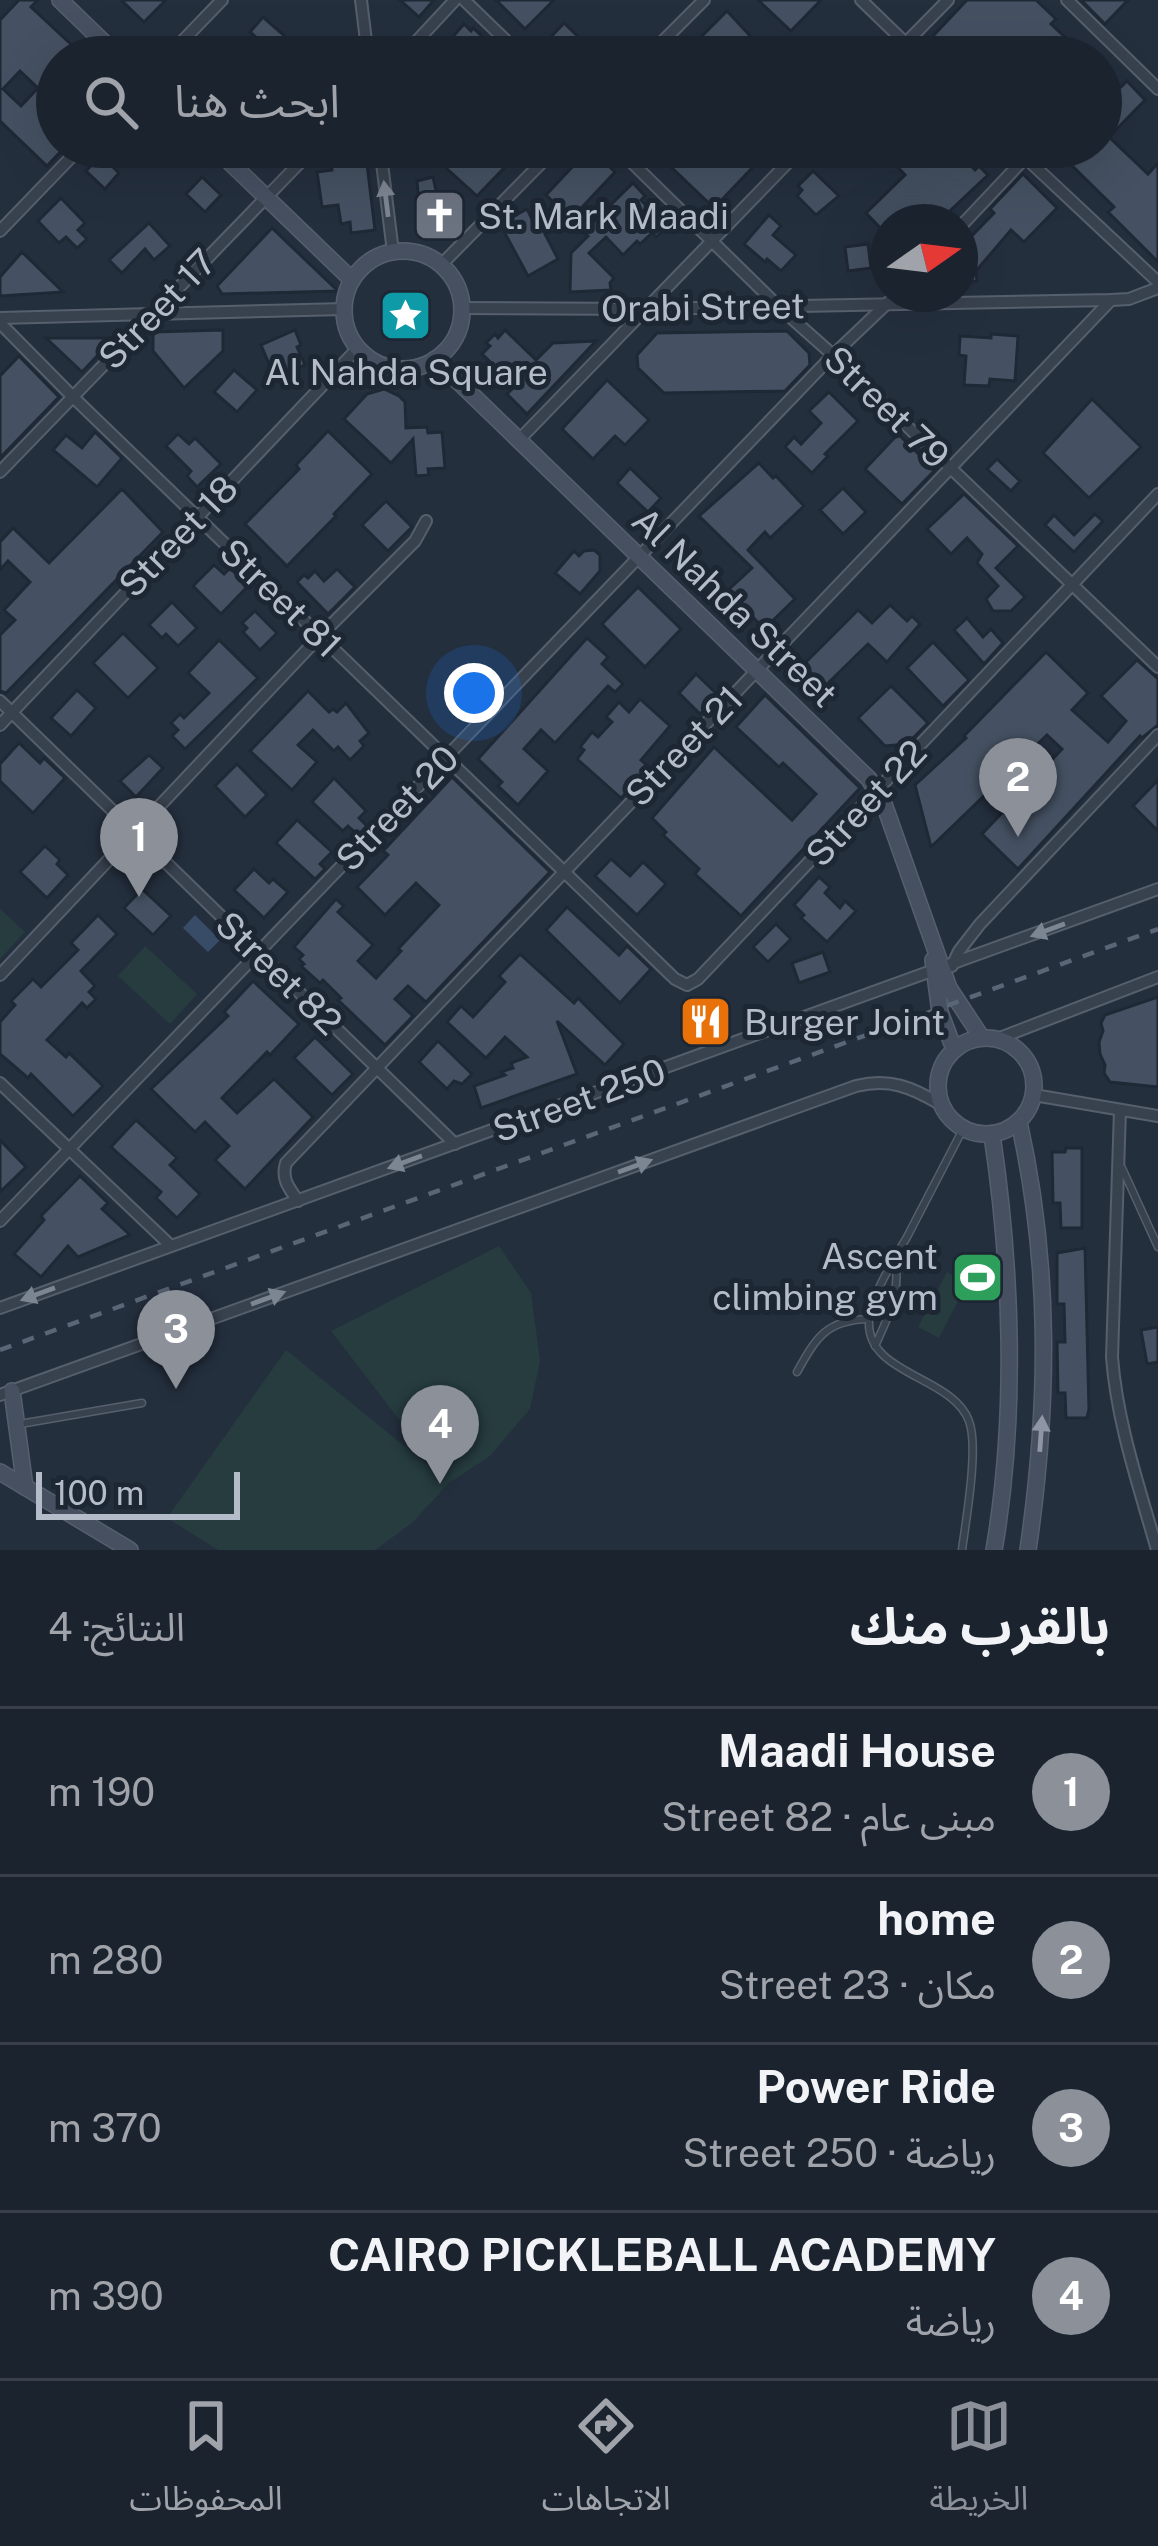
<!DOCTYPE html>
<html lang="ar">
<meta charset="utf-8">
<style>
:root{--surface:#1b232e;--page:#282f3a;--text:#f1f3f6;--muted:#a0a4aa;--line:#39404a;--accent:#8c9099}
body{margin:0;font-family:"Public Sans","Noto Sans Arabic",sans-serif;background:var(--page);color:var(--text);direction:rtl}
.compass{position:absolute;left:870px;top:204px;width:108px;height:108px;border-radius:50%;background:var(--surface);box-shadow:0 12px 48px #0002;rotate:76deg}
.scale{position:absolute;left:36px;bottom:30px;width:204px;box-sizing:border-box;padding-left:12px;border:6px solid #b4bcc9;border-top:0;font-size:33px;line-height:42px;white-space:nowrap;color:#b4bcc9;-webkit-text-stroke:9px #1d2633;paint-order:stroke}
.you{position:absolute;left:474px;top:693px;width:42px;height:42px;margin:-30px;border:9px solid #fff;border-radius:50%;background:#1a73e8;box-shadow:0 0 0 18px #1a73e833}
.badge{display:grid;place-items:center;width:78px;height:78px;border-radius:50%;background:var(--accent);color:#fff;font-size:39px;font-weight:700}
.pin{position:absolute;translate:-50% -99px;filter:drop-shadow(0 3px 6px #0008)}
.pin::after{content:'';position:absolute;top:63px;width:42px;height:36px;background:inherit;clip-path:polygon(0 0,100% 0,50% 100%)}
.list{margin:0;padding:0;list-style:none}
h2{display:flex;justify-content:space-between;align-items:center;height:156px;margin:0;padding:0 48px;font-size:51px}
h2 small{font-size:39px;font-weight:400;color:var(--muted)}
.list li{display:grid;grid-template-columns:78px 1fr auto;gap:36px;align-items:center;box-sizing:border-box;height:168px;padding:0 48px;border-top:3px solid var(--line)}
.list b{display:block;font-size:45px;white-space:nowrap}
.list p{margin:0;font-size:39px;white-space:nowrap;color:var(--muted)}
.list em{font-size:39px;font-style:normal;color:var(--muted)}
.icon{flex:none;width:66px;height:66px;fill:none;stroke:currentColor;stroke-width:2;stroke-linecap:round;stroke-linejoin:round}
.map{position:relative;flex:none;width:1158px;height:1550px;overflow:hidden;direction:ltr}
.search{position:absolute;background:var(--surface);box-shadow:0 12px 48px #0002;left:36px;right:36px;top:36px;height:132px;display:flex;align-items:center;gap:30px;box-sizing:border-box;padding:0 42px;border-radius:66px;color:var(--muted);font-size:45px}
.sheet{height:828px;background:var(--surface)}
nav{display:flex;justify-content:space-around;align-items:center;box-sizing:border-box;height:168px;border-top:3px solid var(--line);background:var(--surface);font-size:33px;color:var(--muted)}
nav a{display:grid;justify-items:center;gap:6px}
nav .on{color:var(--accent)}
.map>svg:first-child{display:block}
.green{fill:#263c3f}
.water{fill:#394c67}
.building{fill:#455162;stroke:#1f2835;stroke-width:3;fill-rule:evenodd}
.lines{fill:none;stroke-linecap:round;stroke-linejoin:round}
.lane-casing{stroke:#565f6c;stroke-width:9}
.street-casing{stroke:#565f6c;stroke-width:14}
.secondary-casing{stroke:#565f6c;stroke-width:18}
.lane{stroke:#38414e;stroke-width:6}
.street{stroke:#38414e;stroke-width:10}
.secondary{stroke:#465061;stroke-width:15}
.rail{stroke:#5a6575;stroke-width:4.5;stroke-dasharray:12 12;stroke-linecap:butt}
.oneway{fill:#7c8592}
.oneway2{fill:#8e96a5}
.labels{text-anchor:middle;stroke-width:10;stroke-linejoin:round;paint-order:stroke}
.poi-label{font-size:36px;fill:#b4bcc9;stroke:#1d2633;text-anchor:start}
.street-label{font-size:36px;fill:#b4bcc9;stroke:#1d2633}
</style>
<div class="map">
<svg width="1158" height="1550" viewBox="0 0 1158 1550">
<rect width="100%" height="100%" fill="#242f3e"/>
<g class="green">
<path d="M0,909L25,932L0,959Z"/>
<path d="M145,946L197,994L170,1024L118,976Z"/>
<path d="M499,1246L531,1293L540,1361L530,1409L490,1456L449,1483L412,1523L375,1550H218L167,1518L286,1350L444,1478L331,1331Z"/>
<path d="M947,1272L967,1283L939,1338L918,1327Z"/>
</g>
<path class="water" d="M195,915L220,940L208,952L183,928Z"/>
<g class="building">
<path d="M19,0H38L31,7L75,48L79,44L92,57H57V147H65L47,166L0,121V20ZM20,71L38,88L21,106L3,89Z"/>
<path d="M121,0H166L144,22Z"/>
<path d="M400,0H434L419,17Z"/>
<path d="M496,0H554L525,29Z"/>
<path d="M758,0H821L791,31Z"/>
<path d="M967,0H1036L1056,19L1051,24L1086,57H955L933,36Z"/>
<path d="M1081,0H1128L1105,24Z"/>
<path d="M727,11L754,40L735,57H681Z"/>
<path d="M263,17L287,38L274,53L250,32Z"/>
<path d="M564,23L599,57H567L549,39Z"/>
<path d="M464,24L471,31L473,28L505,57H435Z"/>
<path d="M1101,67L1121,87L1127,81L1145,100L1109,137L1148,174L1158,163V262L1108,212L1114,207L1053,147H1101Z"/>
<path d="M329,147H365L375,230L351,233L350,222L341,224L338,205L322,207L317,172L332,170Z"/>
<path d="M423,147H458L476,162L485,152L504,168L477,196Z"/>
<path d="M690,147H697L713,163L729,147H772L714,208L671,167Z"/>
<path d="M879,147H903L917,161L931,147H952L975,170L979,166L988,175L938,222H888V236L866,213L905,175Z"/>
<path d="M590,148L615,172L571,219L546,195Z"/>
<path d="M101,155L119,173L105,189L86,171Z"/>
<path d="M813,171L839,196L816,215L797,196L802,190L798,186Z"/>
<path d="M1023,174L1057,208L1024,242L1011,230L976,271L977,281L960,282V248L994,213L990,209Z"/>
<path d="M202,177L221,195L205,212L186,194Z"/>
<path d="M433,177L437,195L461,199L450,230L421,224L424,207L419,204L417,181Z"/>
<path d="M633,183L645,196L641,200L667,227L656,237L652,233L640,244L637,241L623,255L606,237L589,253L614,278L610,283L611,290L570,292L571,253L588,236L583,232Z"/>
<path d="M61,198L85,223L78,230L87,239L77,248L66,237L59,243L38,221Z"/>
<path d="M527,209L532,219L545,213L553,229L545,234L558,259L528,276L500,224Z"/>
<path d="M769,215L781,226L773,235L796,255L781,271L767,259L765,262L744,244Z"/>
<path d="M149,223L170,246L154,260L145,249L122,273L109,260Z"/>
<path d="M272,228L338,291L222,294L217,286Z"/>
<path d="M868,244L871,268L848,271L845,247Z"/>
<path d="M22,252L63,292L0,296V277Z"/>
<path d="M223,330V351L184,388L153,351V332Z"/>
<path d="M295,330L301,345L297,347L305,365L275,378L261,345Z"/>
<path d="M505,330L536,360L553,343L596,341L527,414L507,394L515,386L482,354L490,346L486,343L495,334L498,338Z"/>
<path d="M787,331L809,353L810,365L785,391L664,393L638,368L637,355L657,333Z"/>
<path d="M991,334L1018,336L1015,381L990,379L989,386L964,385L966,356L959,355L960,336L991,338Z"/>
<path d="M46,338H114L82,372Z"/>
<path d="M19,356L59,397L0,458V376Z"/>
<path d="M234,370L257,390L237,412L214,392Z"/>
<path d="M607,380L649,420L625,445L615,436L593,459L562,429Z"/>
<path d="M384,389L399,396L405,402L406,428L427,427L428,433L442,432L445,468L428,469L429,475L416,476L413,439L391,463L344,419L367,394Z"/>
<path d="M829,392L858,421L825,454L828,456L812,473L785,447L794,437L801,444L821,423L809,411Z"/>
<path d="M1092,399L1141,447L1089,498L1043,453Z"/>
<path d="M328,431L372,474L334,514L336,516L287,566L245,524L299,469L296,465Z"/>
<path d="M95,432L122,458L97,487L53,450L66,435L82,448Z"/>
<path d="M178,434L189,444L195,438L221,464L197,487L187,476L191,471L166,446Z"/>
<path d="M898,434L935,470L902,504L865,469Z"/>
<path d="M997,459L1020,481L1011,491L987,469Z"/>
<path d="M759,463L773,478L776,476L804,506L770,538L765,532L748,550L795,599L764,629L749,613L743,619L730,604L735,599L727,591L752,568L699,516Z"/>
<path d="M630,468L661,498L648,512L617,483Z"/>
<path d="M843,488L866,512L843,534L820,510Z"/>
<path d="M122,489L163,532L6,693L0,691V635L15,620L4,610L30,582L8,561L0,570V542L13,528L49,563Z"/>
<path d="M964,494L1018,546L996,568L1025,597L1011,611H993L986,599L998,586L977,563L982,554L967,538L951,554L927,529Z"/>
<path d="M386,501L412,527L388,551L362,525Z"/>
<path d="M1095,514L1103,521L1074,552L1045,525L1054,515L1074,535Z"/>
<path d="M594,550L600,555V571L580,594L555,573L574,551L579,556L584,551Z"/>
<path d="M214,565L224,574L230,568L248,586L221,614L193,586Z"/>
<path d="M337,569L355,587L328,614L297,582L304,575L308,578L315,571L324,581Z"/>
<path d="M638,587L681,629L645,667L602,624Z"/>
<path d="M172,602L197,628L178,646L166,634L162,638L149,625Z"/>
<path d="M890,605L907,621L912,616L920,624L887,662L868,644L824,687L803,665L858,610L872,623Z"/>
<path d="M255,611L277,633L260,650L243,632L247,628L242,623Z"/>
<path d="M967,618L983,637L991,629L1003,643L984,664L954,630Z"/>
<path d="M123,633L158,668L128,698L93,663Z"/>
<path d="M587,638L608,657L602,664L623,684L615,692L608,686L555,743L541,730L524,749L548,771L518,805L498,786L502,782L478,759Z"/>
<path d="M219,640L258,678L185,749L172,736L178,730L171,723L180,714L184,718L209,693L188,673Z"/>
<path d="M933,642L969,680L943,706L907,668Z"/>
<path d="M1046,652L1088,693L1072,710L1108,742L1126,721L1101,696L1137,660L1158,679V725L1142,738L1140,736L1018,869L982,834L1062,749L1047,735L931,847L915,785L966,738L964,736Z"/>
<path d="M696,674L718,695L700,714L679,693Z"/>
<path d="M891,686L928,723L907,744L885,746L858,718Z"/>
<path d="M77,690L96,708L71,736L51,718Z"/>
<path d="M308,691L329,712L333,709L337,712L346,703L369,733L360,741L364,746L350,760L338,747L334,751L313,730L298,745L317,762L292,790L250,751Z"/>
<path d="M765,695L860,788L741,916L695,874L699,869L663,835L666,832L652,818L714,747L792,820L816,794L783,763L779,767L736,727Z"/>
<path d="M640,699L670,726L641,760L650,768L621,798L577,759L584,750L580,747L592,732L598,737L612,722L606,717L619,702L629,712Z"/>
<path d="M19,743L40,763L44,758L65,778L33,813L0,781V764Z"/>
<path d="M149,755L163,768L136,797L120,781Z"/>
<path d="M237,764L267,795L245,817L215,786Z"/>
<path d="M452,777L550,872L426,1002L408,986L395,999L413,1016L385,1045L338,1000L341,998L323,980L320,983L301,966L304,964L299,959L303,955L294,947L336,899L344,906L338,912L373,945L358,961L376,978L401,951L398,949L439,905L416,883L385,915L357,887L388,855L383,851Z"/>
<path d="M334,778L366,811L359,818L367,826L358,835L348,826L343,831L312,802Z"/>
<path d="M1158,780V831L1133,806Z"/>
<path d="M297,820L332,852L320,864L325,869L315,879L276,843Z"/>
<path d="M45,846L60,860L57,864L68,875L47,898L20,872Z"/>
<path d="M611,859L630,876L643,862L666,884L637,915L595,876Z"/>
<path d="M254,869L269,883L273,879L288,892L264,918L234,890Z"/>
<path d="M819,877L830,887L825,893L840,908L845,901L856,911L827,942L801,918L804,915L794,905Z"/>
<path d="M142,889L171,916L153,935L124,908Z"/>
<path d="M567,907L619,955L627,946L651,969L620,1003L546,930Z"/>
<path d="M98,915L117,934L81,971L95,986L89,992L96,999L87,1008L82,1003L47,1040L66,1057L69,1053L103,1086L73,1116L31,1074L28,1078L0,1054V1022L15,1005L11,1001L33,979L41,987L78,950L71,943Z"/>
<path d="M776,924L791,939L768,962L753,947Z"/>
<path d="M823,952L830,972L799,983L792,963Z"/>
<path d="M520,954L574,1003L578,998L624,1044L605,1065L557,1021L577,1074L481,1108L474,1086L505,1075L501,1072L513,1068L511,1063L527,1057L505,1037L486,1058L447,1022L461,1006L473,1017L505,982L499,976Z"/>
<path d="M253,981L299,1024L270,1055L267,1052L222,1098L237,1113L274,1079L313,1117L245,1189L215,1160L229,1146L205,1122L195,1132L151,1089L228,1016L224,1012Z"/>
<path d="M1158,997V1087L1110,1082L1104,1073L1105,1065L1100,1054L1099,1042L1103,1031L1101,1023L1105,1015Z"/>
<path d="M315,1037L353,1074L332,1095L294,1058Z"/>
<path d="M438,1041L472,1074L462,1084L454,1081L447,1089L419,1062Z"/>
<path d="M136,1120L177,1158L170,1165L200,1194L177,1218L156,1198L161,1192L111,1147Z"/>
<path d="M0,1140L26,1167L0,1192Z"/>
<path d="M1066,1148H1082V1228H1061L1060,1203H1053L1052,1152H1065Z"/>
<path d="M80,1176L108,1203L102,1209L130,1235L78,1257L68,1246L41,1277L14,1254L44,1220L41,1216Z"/>
<path d="M1085,1248L1089,1409L1087,1418H1066L1065,1393H1058L1057,1342H1065L1064,1304H1057V1253Z"/>
<path d="M1158,1327V1362L1147,1364L1141,1330Z"/>
</g>
<g class="lines">
<defs>
<g id="lane">
<path d="M1122,1168L1158,1247"/>
<path d="M875,1346C887,1319 901,1294 895,1263"/>
<path d="M797,1372C816,1338 826,1320 868,1319"/>
<path d="M20,1424L142,1403"/>
<path d="M962,1550C966,1519 979,1448 969,1421C953,1376 866,1375 869,1321C870,1297 895,1258 907,1237C926,1201 944,1165 963,1129"/>
</g>
<g id="street">
<path d="M361,0L368,57"/>
<path d="M464,0L523,57"/>
<path d="M861,0L920,57"/>
<path d="M1067,0L1158,89"/>
<path d="M167,57L222,0"/>
<path d="M402,57L455,0"/>
<path d="M647,57L704,0"/>
<path d="M892,57L948,0"/>
<path d="M380,147L393,252"/>
<path d="M616,147L779,307L833,355L1158,667"/>
<path d="M1014,147L1158,282"/>
<path d="M960,227L1025,158"/>
<path d="M0,231L81,147"/>
<path d="M441,265L557,147"/>
<path d="M462,308L647,309L1111,300L1129,299L1158,288"/>
<path d="M0,318L344,309"/>
<path d="M0,323L72,396L675,979L687,985L698,979L1158,494"/>
<path d="M519,440L803,147"/>
<path d="M0,472L315,147"/>
<path d="M0,701L455,1144"/>
<path d="M0,725L358,348"/>
<path d="M952,966L959,951L980,924L1158,735"/>
<path d="M0,975L320,636L415,541L426,521"/>
<path d="M997,1039L1158,977"/>
<path d="M0,1083L170,1245"/>
<path d="M1034,1095L1158,1116"/>
<path d="M1120,1110L1112,1357C1117,1423 1139,1486 1157,1550"/>
<path d="M298,1201C289,1188 281,1179 286,1163L1111,300"/>
<path d="M0,1221L833,355L897,294"/>
<path d="M0,1308L1158,889"/>
<path d="M0,1395L856,1086C890,1078 911,1087 940,1104"/>
</g>
<g id="secondary">
<path d="M60,0L119,57"/>
<path d="M214,147L352,280"/>
<circle cx="403" cy="310" r="59"/>
<path d="M435,359L869,779L884,804L949,988L982,1038"/>
<path d="M933,960L940,1012L954,1049"/>
<circle cx="986" cy="1086" r="48"/>
<path d="M1019,1122C1051,1265 1049,1405 1028,1550"/>
<path d="M992,1135C1012,1269 1017,1416 994,1550"/>
<path d="M12,1391L25,1487"/>
<path d="M0,1472L130,1550"/>
</g>
</defs>
<use href="#lane" class="lane-casing"/>
<use href="#street" class="street-casing"/>
<use href="#secondary" class="secondary-casing"/>
<use href="#lane" class="lane"/>
<use href="#street" class="street"/>
<use href="#secondary" class="secondary"/>
<path class="rail" d="M0,1350L1158,929"/>
</g>
<defs><path id="oneway-solid" d="M-6-.8H1V-3.2L6.5 0L1 3.2V.8H-6Z" transform="scale(3)"/></defs>
<g class="oneway">
<use href="#oneway-solid" transform="translate(386 199) rotate(-97)"/>
<use href="#oneway-solid" transform="translate(1048 930) rotate(160)"/>
<use href="#oneway-solid" transform="translate(405 1162) rotate(160)"/>
<use href="#oneway-solid" transform="translate(635 1166) rotate(-20)"/>
<use href="#oneway-solid" transform="translate(38 1294) rotate(160)"/>
<use href="#oneway-solid" transform="translate(268 1298) rotate(-20)"/>
</g>
<use class="oneway2" href="#oneway-solid" transform="translate(1041 1434) rotate(-86)"/>
<defs>
<symbol id="church-square" viewBox="-11 -11 22 22"><rect x="-9" y="-9" width="18" height="18" rx="4" fill="#6b7280" stroke="#1d2633"/><path d="M-1.2-6h2.4v3.5h3.3v2.4h-3.3V6h-2.4V-.1h-3.3v-2.4h3.3Z" fill="#fff"/></symbol>
<symbol id="sight-square" viewBox="-11 -11 22 22"><rect x="-9" y="-9" width="18" height="18" rx="4" fill="#0f9aa8" stroke="#1d2633"/><path d="M0-6L1.8-2.2L6-1.7L2.9 1.2L3.7 5.4L0 3.3L-3.7 5.4L-2.9 1.2L-6-1.7L-1.8-2.2Z" fill="#fff"/></symbol>
<symbol id="restaurant-square" viewBox="-11 -11 22 22"><rect x="-9" y="-9" width="18" height="18" rx="4" fill="#e8710a" stroke="#1d2633"/><path d="M-5-6h1v4h1v-4h1v4h1v-4h1v5L-1.5 .5V6h-2V.5L-5-1ZM5-6V6H3V1.5H1.5Q1.5-4 5-6Z" fill="#fff"/></symbol>
<symbol id="stadium-square" viewBox="-11 -11 22 22"><rect x="-9" y="-9" width="18" height="18" rx="4" fill="#2e9e5b" stroke="#1d2633"/><path d="M0-5a6.5 5 0 1 0 0 10a6.5 5 0 1 0 0-10ZM-3.5-1.8h7v3.6h-7Z" fill="#fff"/></symbol>
</defs>
<g fill-rule="evenodd">
<use href="#church-square" x="410" y="186" width="59" height="59"/>
<use href="#sight-square" x="376" y="286" width="59" height="59"/>
<use href="#restaurant-square" x="676" y="992" width="59" height="59"/>
<use href="#stadium-square" x="948" y="1248" width="59" height="59"/>
</g>
<g class="labels">
<g class="poi-label">
<text x="478" y="229">St. Mark Maadi</text>
<text x="406" y="385" text-anchor="middle">Al Nahda Square</text>
<text x="744" y="1035">Burger Joint</text>
<text x="938" y="1269" text-anchor="end">Ascent<tspan x="938" dy="41">climbing gym</tspan></text>
</g>
<g class="street-label">
<text transform="translate(703 307) rotate(-1)" y="13">Orabi Street</text>
<text transform="translate(157 309) rotate(-46)" y="13">Street 17</text>
<text transform="translate(887 407) rotate(44)" y="13">Street 79</text>
<text transform="translate(178 536) rotate(-46)" y="13">Street 18</text>
<text transform="translate(281 598) rotate(44)" y="13">Street 81</text>
<text transform="translate(735 607) rotate(44)" y="13">Al Nahda Street</text>
<text transform="translate(684 746) rotate(-46)" y="13">Street 21</text>
<text transform="translate(866 803) rotate(-47)" y="13">Street 22</text>
<text transform="translate(397 808) rotate(-46)" y="13">Street 20</text>
<text transform="translate(279 973) rotate(44)" y="13">Street 82</text>
<text transform="translate(579 1100) rotate(-20)" y="13">Street 250</text>
</g>
</g>
</svg>
<svg class="compass" viewBox="-18 -18 36 36"><path d="M0-13l5 13h-10z" fill="#e53935"/><path d="M0 13l5-13h-10z" fill="#a0a4aa"/></svg>
<div class="scale">100 m</div>
<div class="you"></div>
<div class="pin badge" style="left:139px;top:897px">1</div>
<div class="pin badge" style="left:1018px;top:837px">2</div>
<div class="pin badge" style="left:176px;top:1389px">3</div>
<div class="pin badge" style="left:440px;top:1484px">4</div>
<div class="search"><svg class="icon" aria-label="search" viewBox="0 0 24 24"><circle cx="10" cy="10" r="6"/><path d="M15 15l6 6"/></svg>ابحث هنا</div>
</div>
<section class="sheet">
<h2>بالقرب منك<small>النتائج: 4</small></h2>
<ul class="list">
<li><span class="badge">1</span><div><b>Maadi House</b><p>مبنى عام · Street 82</p></div><em>190 m</em></li>
<li><span class="badge">2</span><div><b>home</b><p>مكان · Street 23</p></div><em>280 m</em></li>
<li><span class="badge">3</span><div><b>Power Ride</b><p>رياضة · Street 250</p></div><em>370 m</em></li>
<li><span class="badge">4</span><div><b>CAIRO PICKLEBALL ACADEMY</b><p>رياضة</p></div><em>390 m</em></li>
</ul>
</section>
<nav>
<a class="on"><svg class="icon" aria-label="map" viewBox="0 0 24 24"><path d="M3 6l6-2 6 2 6-2v14l-6 2-6-2-6 2zM9 4v14M15 6v14"/></svg>الخريطة</a>
<a><svg class="icon" aria-label="directions" viewBox="0 0 24 24"><path d="M12 3l9 9-9 9-9-9zM9 14v-3h6M13 9l2 2-2 2"/></svg>الاتجاهات</a>
<a><svg class="icon" aria-label="saved" viewBox="0 0 24 24"><path d="M7 4h10v16l-5-4-5 4z"/></svg>المحفوظات</a>
</nav>
